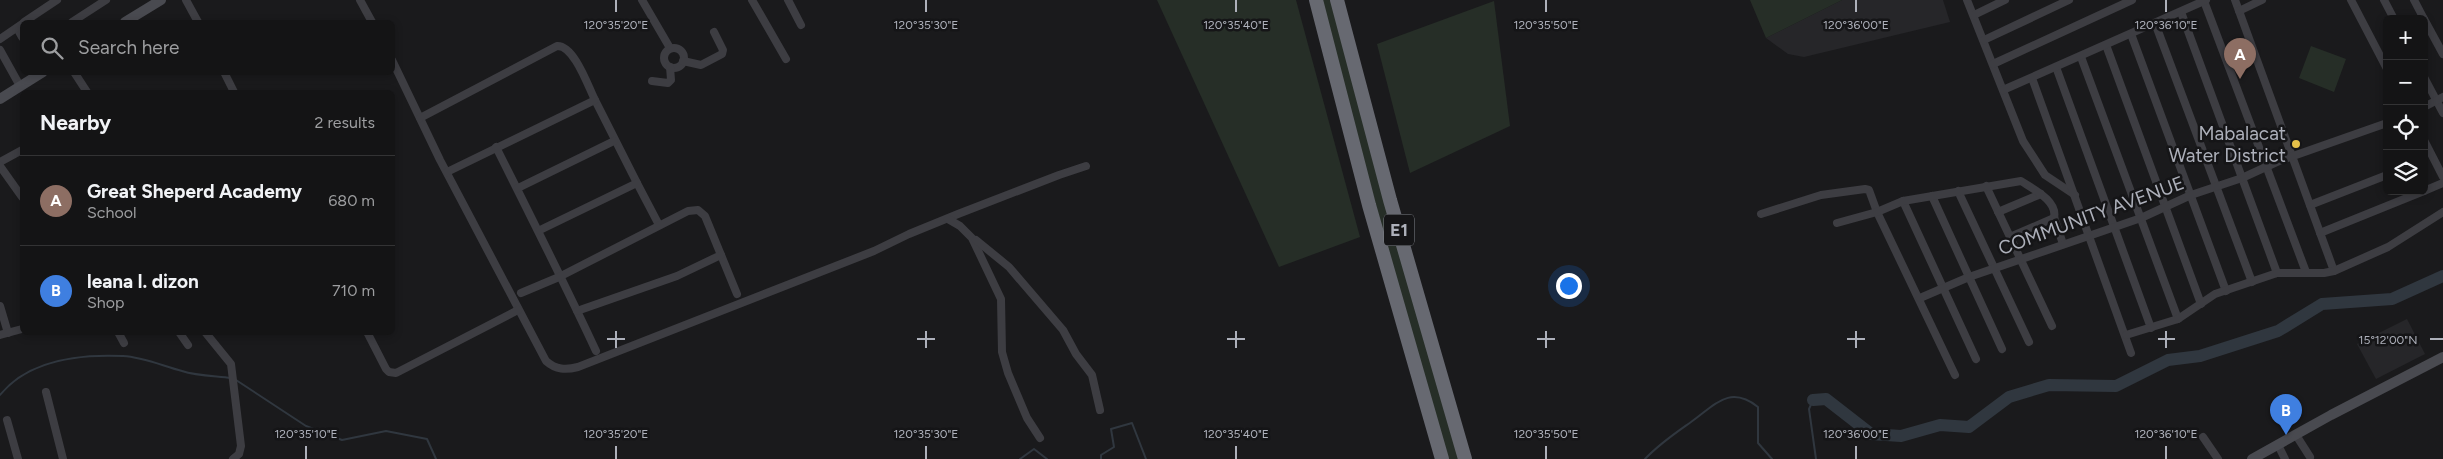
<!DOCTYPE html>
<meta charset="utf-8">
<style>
:root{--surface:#141415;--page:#1d1d1e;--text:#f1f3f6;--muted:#9d9ea0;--line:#333334;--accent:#d93025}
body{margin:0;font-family:Figtree,sans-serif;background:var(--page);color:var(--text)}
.controls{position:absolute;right:15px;top:15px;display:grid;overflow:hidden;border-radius:8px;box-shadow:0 2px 8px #0003}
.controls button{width:45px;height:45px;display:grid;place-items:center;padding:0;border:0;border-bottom:1px solid var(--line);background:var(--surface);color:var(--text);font:25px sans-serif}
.you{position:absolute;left:1568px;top:285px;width:18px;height:18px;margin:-12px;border:4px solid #fff;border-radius:50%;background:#1a73e8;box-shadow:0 0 0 8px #1a73e833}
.badge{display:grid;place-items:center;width:32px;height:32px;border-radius:50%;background:var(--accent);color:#fff;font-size:16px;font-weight:700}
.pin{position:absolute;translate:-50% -41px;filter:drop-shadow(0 1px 2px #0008)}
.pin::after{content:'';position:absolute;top:26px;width:18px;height:15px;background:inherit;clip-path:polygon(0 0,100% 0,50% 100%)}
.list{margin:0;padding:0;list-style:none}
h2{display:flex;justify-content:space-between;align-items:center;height:65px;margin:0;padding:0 20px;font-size:21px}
h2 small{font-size:16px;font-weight:400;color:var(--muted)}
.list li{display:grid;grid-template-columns:32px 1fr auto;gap:15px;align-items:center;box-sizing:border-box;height:90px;padding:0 20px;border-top:1px solid var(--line)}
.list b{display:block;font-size:19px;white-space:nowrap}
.list p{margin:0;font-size:16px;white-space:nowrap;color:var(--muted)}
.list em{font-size:16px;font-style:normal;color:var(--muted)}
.icon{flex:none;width:28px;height:28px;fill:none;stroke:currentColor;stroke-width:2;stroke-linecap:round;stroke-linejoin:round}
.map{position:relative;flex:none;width:2443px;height:459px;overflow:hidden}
.search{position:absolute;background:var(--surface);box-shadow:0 2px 8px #0003;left:20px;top:20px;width:375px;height:55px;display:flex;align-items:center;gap:12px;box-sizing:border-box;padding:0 18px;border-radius:8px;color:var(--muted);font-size:19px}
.panel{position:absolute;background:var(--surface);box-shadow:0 2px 8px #0003;left:20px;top:90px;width:375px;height:245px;border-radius:8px}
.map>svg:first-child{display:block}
.built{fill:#262629}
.green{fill:#262e27}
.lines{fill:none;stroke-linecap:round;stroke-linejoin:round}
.stream{stroke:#30373f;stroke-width:2}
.river{stroke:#30373f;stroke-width:12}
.street{stroke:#3d3d42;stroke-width:8}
.secondary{stroke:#494a50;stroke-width:10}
.highway{stroke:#676971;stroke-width:14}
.ticks{fill:none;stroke:#adb0ba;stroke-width:2}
.poi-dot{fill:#e5c049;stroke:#151517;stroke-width:2}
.labels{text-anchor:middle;stroke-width:5;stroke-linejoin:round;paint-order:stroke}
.shield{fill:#151517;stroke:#7f8289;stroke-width:1}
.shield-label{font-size:18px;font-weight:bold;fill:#adb0ba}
.poi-label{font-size:19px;fill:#adb0ba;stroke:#151517;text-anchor:end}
.street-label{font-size:19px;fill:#adb0ba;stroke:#151517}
.ticks-label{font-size:12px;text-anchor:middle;fill:#adb0ba;stroke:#151517;stroke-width:5;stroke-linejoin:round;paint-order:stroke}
</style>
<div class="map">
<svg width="2443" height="459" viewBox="0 0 2443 459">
<rect width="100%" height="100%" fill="#1a1a1c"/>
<g class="built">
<path d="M1842,0H1943L1950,22L1804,57L1788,54L1766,38Z"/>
<path d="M2407,319L2425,354L2376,379L2357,344Z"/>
</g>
<g class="green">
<path d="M1157,0H1296L1360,237L1279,267Z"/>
<path d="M1320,0H1331L1459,459H1445Z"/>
<path d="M1750,0H1842L1766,38Z"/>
<path d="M1494,1L1510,126L1410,173L1377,44Z"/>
<path d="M2311,46L2346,59L2334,92L2299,78Z"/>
</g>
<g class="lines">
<g class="stream">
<path d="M236,380L306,426L342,440L386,431L427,439L436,459"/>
<path d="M0,395C28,360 80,354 123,356C143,357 163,366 182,371C197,376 216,376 231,378"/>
<path d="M1813,400L1809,409L1816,459"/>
<path d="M1020,459L1034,449L1047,459"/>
<path d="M1101,459V455L1114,447L1111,429L1132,423L1146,459"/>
<path d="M1645,459C1659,444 1674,434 1691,422C1714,406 1729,384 1758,407V443L1772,459"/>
</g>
<path class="river" d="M1813,400L1826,399L1871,434L1901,436L1940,425L1969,427L2009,397L2049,385L2116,386L2168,360L2200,356L2278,331L2322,304L2392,299L2443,276"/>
<g class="street">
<path d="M186,0L198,22"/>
<path d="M360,0L372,22"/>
<path d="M642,0L670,48"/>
<path d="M752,0L786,59"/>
<path d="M788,0L801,25"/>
<path d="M1967,0L2023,141L2045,175L2075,195"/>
<path d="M2235,0L2334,271"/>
<path d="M2351,0L2387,69"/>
<path d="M2384,0L2394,19"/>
<path d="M2414,0L2424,19"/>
<path d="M2204,1L2306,272"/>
<path d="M2239,11L2262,0"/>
<path d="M2181,12L2277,273"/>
<path d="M1974,15L2005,0"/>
<path d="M2424,19L2443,54"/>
<path d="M24,22L57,0"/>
<path d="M72,22L106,0"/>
<path d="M2155,23L2252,282"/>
<path d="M17,28L22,37"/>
<path d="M2131,34L2226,291"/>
<path d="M0,39L22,24"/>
<path d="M1984,40L2069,0"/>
<path d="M2106,45L2201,304"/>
<circle cx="674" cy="58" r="10"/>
<path d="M0,50L20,86"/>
<path d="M2081,57L2178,319"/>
<path d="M392,60L440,160L546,361C556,370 566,370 578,367L874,251L909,234L958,214L1059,175L1086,166"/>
<path d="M683,61L701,65L722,54L723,50L714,32"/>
<path d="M1993,64L2132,0"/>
<path d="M2056,67L2151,328"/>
<path d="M74,72L87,92"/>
<path d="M224,72L234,92"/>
<path d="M2424,77L2443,113"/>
<path d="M2032,78L2131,353"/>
<path d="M652,81L668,83L671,80L670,67"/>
<path d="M2003,90L2206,0"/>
<path d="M595,100L637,183"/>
<path d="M2424,107L2443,97"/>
<path d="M420,118L557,46C574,45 588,86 595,100L447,172"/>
<path d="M2424,140L2443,177"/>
<path d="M496,147C530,215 564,282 596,351"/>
<path d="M0,162L22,150"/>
<path d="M0,166L22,197"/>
<path d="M1986,186L2052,326"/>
<path d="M518,188L614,141"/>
<path d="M1958,191L2029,342"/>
<path d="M2424,191L2443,183"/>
<path d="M1932,196L2002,349"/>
<path d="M1903,201L1976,359"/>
<path d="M2310,205L2387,175"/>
<path d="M1998,212L2041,194"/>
<path d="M1761,214L1821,195L1865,189L1869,190L1877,212L1955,375"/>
<path d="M2054,217L2063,244"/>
<path d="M948,219L960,226L972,238L1001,299L1002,352L1008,373L1027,418L1040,438"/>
<path d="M1837,223L1877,212L1903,201L2021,181C2033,189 2058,201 2054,218L2010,237"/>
<path d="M540,230L637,183L659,225"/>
<path d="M2320,233L2424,191"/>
<path d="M976,240L1009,267L1063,330L1076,354L1092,375L1100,410"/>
<path d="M521,293L559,277L688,211L698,210L705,216L737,294"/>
<path d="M1920,298L1969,277L2141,218L2191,195L2242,178L2279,161L2387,123"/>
<path d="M0,306L8,333"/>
<path d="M577,311L677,276L721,255"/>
<path d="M118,332L124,343"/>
<path d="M179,332L188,345"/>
<path d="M205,332L231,364L241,446L239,454L233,459"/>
<path d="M367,332L386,369L389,372L396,373L518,310"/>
<path d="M0,335L22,329"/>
<path d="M2126,335L2178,319L2215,294L2277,273H2324L2334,271L2388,247L2443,212"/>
<path d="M46,392L63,459"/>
<path d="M7,420L18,459"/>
<path d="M2296,435L2310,457"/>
<path d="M2203,437L2218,459"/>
<path d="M2278,445L2285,459"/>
</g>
<g class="secondary">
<path d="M125,22L161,0"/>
<path d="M0,99L43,72"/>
<path d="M2252,459L2331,415L2443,357"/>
</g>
<g class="highway">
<path d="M1316,0L1369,205L1442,459"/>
<path d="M1337,0L1390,200L1465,459"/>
</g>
</g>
<path class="ticks" d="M616,0V12M926,0V12M1236,0V12M1546,0V12M1856,0V12M2166,0V12M616,331V348M926,331V348M1236,331V348M1546,331V348M1856,331V348M2166,331V348M607,339H625M917,339H935M1227,339H1245M1537,339H1555M1847,339H1865M2158,339H2175M2430,339H2443M306,446V459M616,446V459M926,446V459M1236,446V459M1546,446V459M1856,446V459M2166,446V459"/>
<circle class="poi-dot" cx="2296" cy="144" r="5"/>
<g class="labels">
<rect class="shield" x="1384" y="214.5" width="30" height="31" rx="4"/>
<g class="shield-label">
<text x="1399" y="236">E1</text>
</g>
<g class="poi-label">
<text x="2286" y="140">Mabalacat<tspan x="2286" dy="22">Water District</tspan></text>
</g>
<g class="street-label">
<text transform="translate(2091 215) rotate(-20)" y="7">COMMUNITY AVENUE</text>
</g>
</g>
<g class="ticks-label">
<text x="616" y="29">120°35'20"E</text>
<text x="926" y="29">120°35'30"E</text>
<text x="1236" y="29">120°35'40"E</text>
<text x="1546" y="29">120°35'50"E</text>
<text x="1856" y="29">120°36'00"E</text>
<text x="2166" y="29">120°36'10"E</text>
<text x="2388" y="344">15°12'00"N</text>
<text x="306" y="438">120°35'10"E</text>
<text x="616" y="438">120°35'20"E</text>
<text x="926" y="438">120°35'30"E</text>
<text x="1236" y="438">120°35'40"E</text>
<text x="1546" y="438">120°35'50"E</text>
<text x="1856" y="438">120°36'00"E</text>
<text x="2166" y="438">120°36'10"E</text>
</g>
</svg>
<div class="controls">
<button>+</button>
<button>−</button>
<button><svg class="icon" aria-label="locate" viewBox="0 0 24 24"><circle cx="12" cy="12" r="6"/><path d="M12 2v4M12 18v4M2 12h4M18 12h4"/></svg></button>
<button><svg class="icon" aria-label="layers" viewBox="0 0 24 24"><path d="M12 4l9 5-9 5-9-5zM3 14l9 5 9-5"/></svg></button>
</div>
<div class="you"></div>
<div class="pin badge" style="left:2240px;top:79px;background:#8d6e63">A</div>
<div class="pin badge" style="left:2286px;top:435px;background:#3f7fe0">B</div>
<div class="search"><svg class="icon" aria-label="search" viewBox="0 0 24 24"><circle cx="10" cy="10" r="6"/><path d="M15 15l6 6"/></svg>Search here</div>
<section class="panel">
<h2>Nearby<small>2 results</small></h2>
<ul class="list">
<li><span class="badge" style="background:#8d6e63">A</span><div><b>Great Sheperd Academy</b><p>School</p></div><em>680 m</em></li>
<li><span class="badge" style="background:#3f7fe0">B</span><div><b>leana l. dizon</b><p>Shop</p></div><em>710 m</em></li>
</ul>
</section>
</div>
